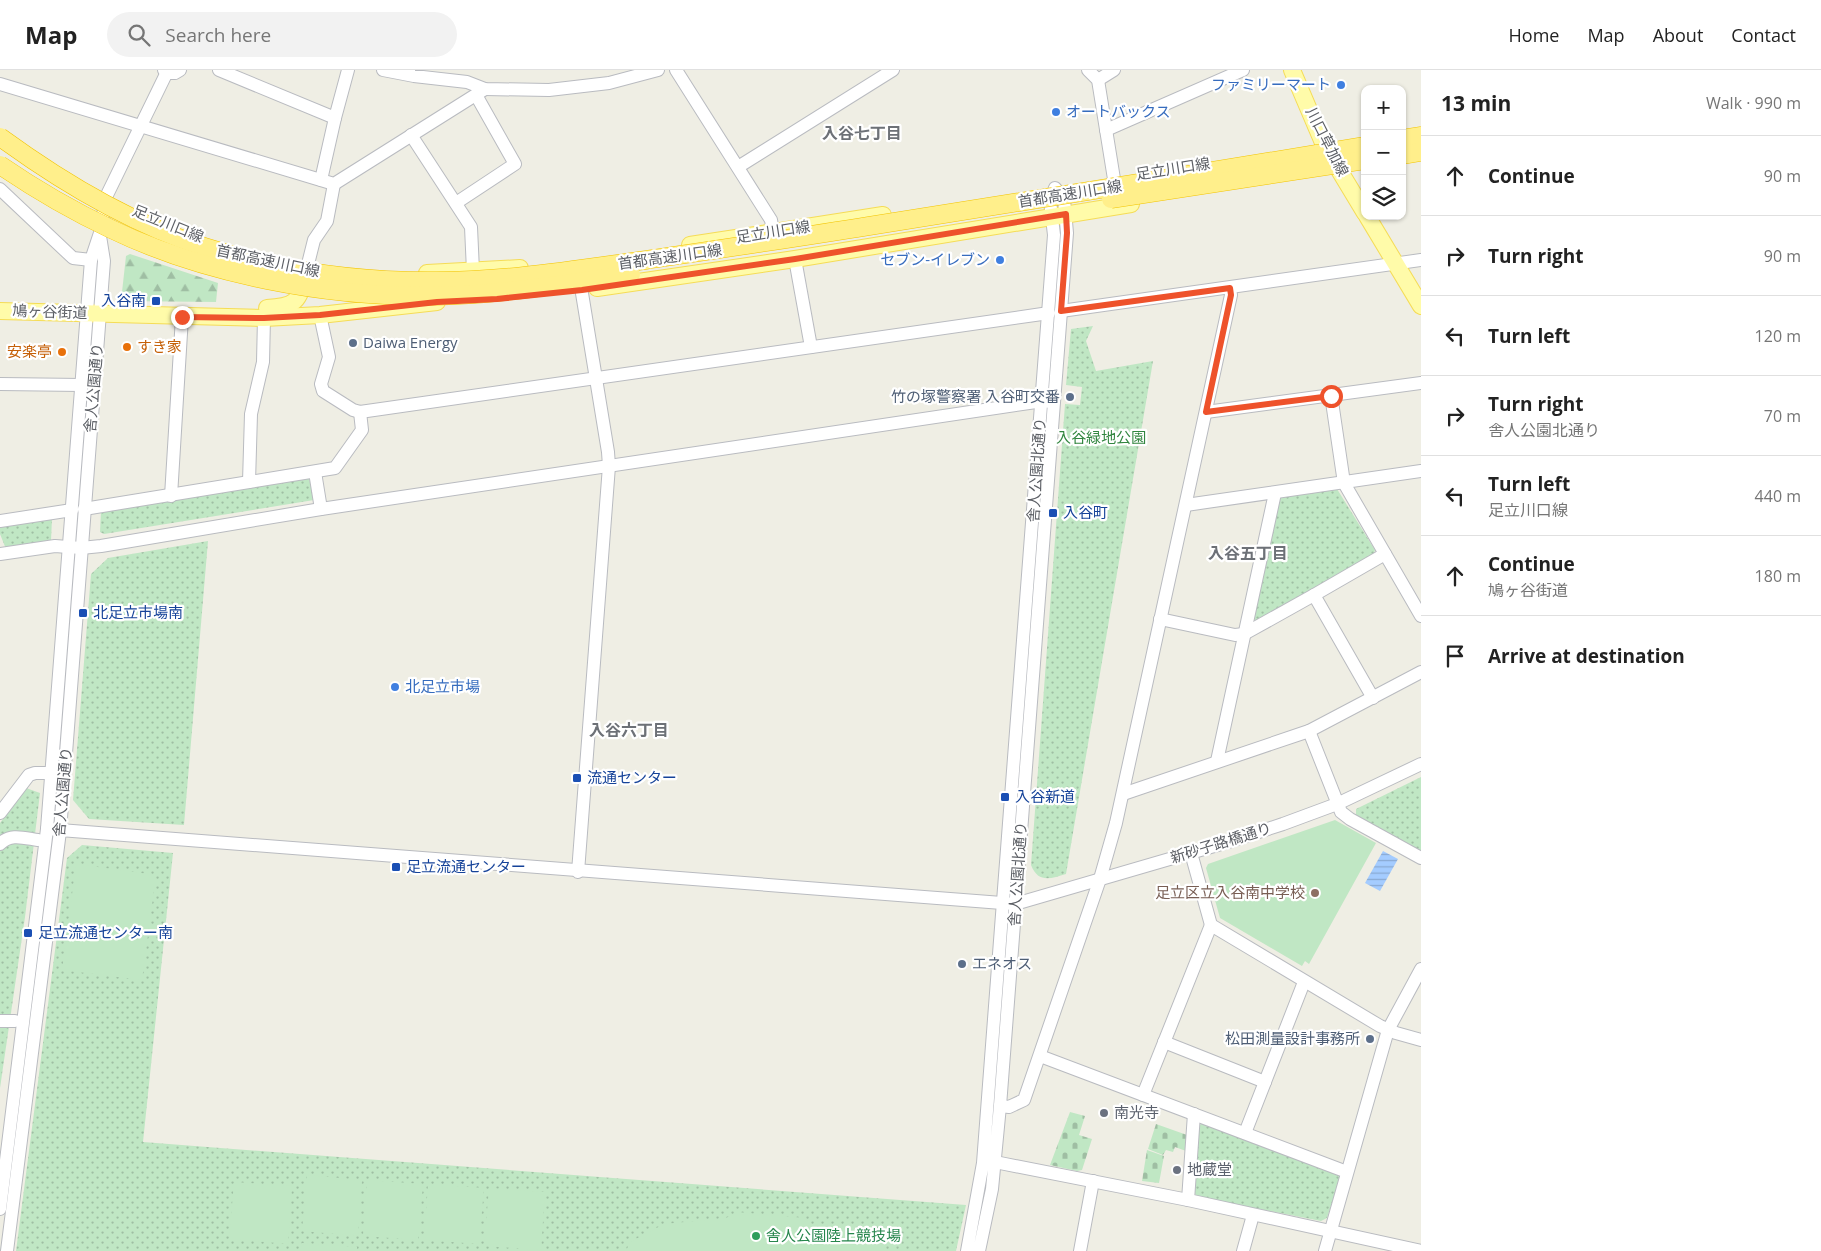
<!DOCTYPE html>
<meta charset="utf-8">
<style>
:root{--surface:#fff;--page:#f2f2f2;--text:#222;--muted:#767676;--line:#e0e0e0}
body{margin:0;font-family:"Open Sans","Noto Sans JP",sans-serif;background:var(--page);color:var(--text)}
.controls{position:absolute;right:15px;top:15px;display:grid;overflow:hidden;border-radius:10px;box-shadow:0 1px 4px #0004}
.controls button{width:45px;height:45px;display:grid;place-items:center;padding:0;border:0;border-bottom:1px solid var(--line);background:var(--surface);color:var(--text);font:25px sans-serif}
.stop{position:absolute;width:15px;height:15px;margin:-11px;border:4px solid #ee522b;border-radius:50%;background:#fff}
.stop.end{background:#ee522b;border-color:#fff;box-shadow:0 1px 5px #0008}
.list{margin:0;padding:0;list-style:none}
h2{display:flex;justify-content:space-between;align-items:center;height:65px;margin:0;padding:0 20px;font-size:21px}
h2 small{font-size:16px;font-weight:400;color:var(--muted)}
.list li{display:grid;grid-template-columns:32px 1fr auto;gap:15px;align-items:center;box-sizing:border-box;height:80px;padding:0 20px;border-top:1px solid var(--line)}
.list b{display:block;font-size:19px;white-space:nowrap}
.list p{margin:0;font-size:16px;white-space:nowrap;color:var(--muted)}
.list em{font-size:16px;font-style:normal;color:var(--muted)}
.icon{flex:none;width:28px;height:28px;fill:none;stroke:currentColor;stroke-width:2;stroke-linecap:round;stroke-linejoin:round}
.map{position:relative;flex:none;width:1421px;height:1181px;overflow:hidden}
header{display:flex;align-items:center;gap:30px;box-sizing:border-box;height:70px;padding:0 25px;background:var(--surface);border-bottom:1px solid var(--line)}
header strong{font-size:24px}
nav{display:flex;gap:28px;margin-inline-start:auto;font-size:18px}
.search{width:350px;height:45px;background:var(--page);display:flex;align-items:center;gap:12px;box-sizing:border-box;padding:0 18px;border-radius:28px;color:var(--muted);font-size:19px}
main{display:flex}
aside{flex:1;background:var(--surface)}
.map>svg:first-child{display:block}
.grass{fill:url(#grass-dots)}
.forest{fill:url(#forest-firs)}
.cemetery{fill:url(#cemetery-stones)}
.garden{fill:#c0e7c4}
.water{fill:url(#water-rules)}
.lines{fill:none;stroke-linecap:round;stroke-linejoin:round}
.minor-casing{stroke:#b9bbc0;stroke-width:14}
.major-casing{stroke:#f5dc57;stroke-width:18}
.highway-casing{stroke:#f3c400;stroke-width:19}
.minor{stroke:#fff;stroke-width:12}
.major{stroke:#fffba9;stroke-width:16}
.highway{stroke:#ffef8b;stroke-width:18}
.highway-bridge-casing{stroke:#f3c400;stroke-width:19;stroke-linecap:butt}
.highway-bridge{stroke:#ffef8b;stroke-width:18}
.route{stroke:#ee522b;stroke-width:6}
.shop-dot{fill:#3f7fe0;stroke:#fff;stroke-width:2}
.transit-dot{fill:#1a4fb4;stroke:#fff;stroke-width:2}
.service-dot{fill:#5c6f8a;stroke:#fff;stroke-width:2}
.food-dot{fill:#e8710a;stroke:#fff;stroke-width:2}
.education-dot{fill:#8d6e63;stroke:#fff;stroke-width:2}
.worship-dot{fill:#6b7280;stroke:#fff;stroke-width:2}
.leisure-dot{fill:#2e9e5b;stroke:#fff;stroke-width:2}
.labels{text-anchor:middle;stroke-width:4.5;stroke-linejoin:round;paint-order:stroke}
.shop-label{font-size:15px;fill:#366cbe;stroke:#fff;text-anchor:end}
.street-label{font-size:15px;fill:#5c5f65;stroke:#fff}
.transit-label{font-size:15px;fill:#164399;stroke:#fff;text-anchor:start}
.service-label{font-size:15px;fill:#4e5e75;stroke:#fff;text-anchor:start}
.food-label{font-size:15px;fill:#c56008;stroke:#fff;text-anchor:start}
.park-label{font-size:15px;fill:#328640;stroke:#fff}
.education-label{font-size:15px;fill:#785e54;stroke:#fff;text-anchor:end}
.worship-label{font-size:15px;fill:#5b616d;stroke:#fff;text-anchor:start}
.leisure-label{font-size:15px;fill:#27864d;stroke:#fff;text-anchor:start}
.neighbourhood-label{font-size:16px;font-weight:bold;fill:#6d7177;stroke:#fff}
</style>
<header>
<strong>Map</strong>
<div class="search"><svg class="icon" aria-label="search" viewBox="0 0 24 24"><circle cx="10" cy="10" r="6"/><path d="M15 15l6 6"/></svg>Search here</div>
<nav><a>Home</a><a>Map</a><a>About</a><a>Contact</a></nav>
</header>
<main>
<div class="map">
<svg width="1421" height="1181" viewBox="0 0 1421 1181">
<defs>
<pattern id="grass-dots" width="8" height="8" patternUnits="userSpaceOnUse" patternTransform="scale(1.25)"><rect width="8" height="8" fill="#c0e7c4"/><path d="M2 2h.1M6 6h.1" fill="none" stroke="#9fbea3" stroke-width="1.8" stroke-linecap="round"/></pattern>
<pattern id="forest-firs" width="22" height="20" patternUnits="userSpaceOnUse" patternTransform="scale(1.25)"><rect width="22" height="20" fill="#c0e7c4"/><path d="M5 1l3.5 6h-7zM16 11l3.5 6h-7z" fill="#9fbea3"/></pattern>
<pattern id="cemetery-stones" width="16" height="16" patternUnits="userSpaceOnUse" patternTransform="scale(1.25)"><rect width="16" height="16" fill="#c0e7c4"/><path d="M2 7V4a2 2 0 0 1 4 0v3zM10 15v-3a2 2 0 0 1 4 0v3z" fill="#9fbea3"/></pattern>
<pattern id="water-rules" width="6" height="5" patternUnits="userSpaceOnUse" patternTransform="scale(1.25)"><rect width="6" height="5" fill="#a4ccff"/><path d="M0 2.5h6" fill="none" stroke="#89a9d2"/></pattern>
</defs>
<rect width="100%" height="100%" fill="#efeee4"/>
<g class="grass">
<path d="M1093,256L1086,271L1096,301L1153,291L1066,804C1050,809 1038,813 1031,795L1065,334L1080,335L1082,317L1066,315L1071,259Z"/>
<path d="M309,408L314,430L104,464L100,462L101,441Z"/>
<path d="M1337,419L1375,480L1373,487L1259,553L1252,548L1277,430L1282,427Z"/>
<path d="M52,448L51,471L6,479L0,464V457Z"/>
<path d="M208,471L184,755L89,749L73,730L91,504L108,488Z"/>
<path d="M1421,707V783L1356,747V739Z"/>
<path d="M26,718L40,723L25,847L0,1018V753Z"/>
<path d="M82,775L173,783L143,1072L966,1135L956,1181H16L67,788Z"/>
<path d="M1203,1053L1337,1104L1340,1108L1327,1148L1321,1151L1198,1127L1193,1122L1196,1057Z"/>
</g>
<path class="forest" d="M130,184L218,213L216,232L121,231L126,186Z"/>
<g class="cemetery">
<path d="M1070,1042L1085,1046L1079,1065L1092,1069L1082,1100L1077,1101L1050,1095Z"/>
<path d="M1156,1054L1187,1065L1186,1081L1175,1077L1173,1082L1166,1080L1163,1085L1148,1079Z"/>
<path d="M1147,1080L1164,1086L1159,1113L1142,1111Z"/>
</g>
<g class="garden">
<path d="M1335,750L1376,773L1309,894L1305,891L1302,896L1220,848L1206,798L1208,794Z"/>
<path d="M76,794L156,805L142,910L62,900Z"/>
<path d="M307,1105L362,1110L358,1166L302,1161Z"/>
<path d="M367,1110L423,1114L418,1170L363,1166Z"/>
<path d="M234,1112L292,1116L288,1174L229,1169Z"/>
<path d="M428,1114L484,1118L479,1174L424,1170Z"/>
<path d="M489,1118L545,1122L541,1180L484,1176Z"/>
<path d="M737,1142L805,1148L811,1156L867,1161L885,1181H626L630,1172L664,1154L726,1148Z"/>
<path d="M302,1173L357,1177V1181H301Z"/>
</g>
<path class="water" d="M1383,781L1398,789L1380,821L1365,813Z"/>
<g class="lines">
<defs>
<g id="minor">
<path d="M164,0L166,3H175L180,0"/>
<path d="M219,0L335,48"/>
<path d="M383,0L414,6L467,12L485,19L549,20L609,13L658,0"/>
<path d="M676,0L771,150L773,162"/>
<path d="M1088,0L1098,10L1114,109"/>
<path d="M1098,10L1114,0"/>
<path d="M0,14L334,114L485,19"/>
<path d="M1106,60L1243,0"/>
<path d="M411,65L471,157L473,201"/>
<path d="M738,97L893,0"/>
<path d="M321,110L335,48L348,0"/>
<path d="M0,119L73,188L91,190"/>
<path d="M456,133L515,94L476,25"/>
<path d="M795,189L811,277"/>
<path d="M308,194L314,170L327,151L334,114"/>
<path d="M1061,241L1421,190"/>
<path d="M320,245L329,287L321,314L323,321L353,340L360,342L1049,243"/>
<path d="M0,314L82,315"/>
<path d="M1331,325L1344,413L1421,546"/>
<path d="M1206,342L1421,313"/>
<path d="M315,402L321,439"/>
<path d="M249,412L251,344L263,292L264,248"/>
<path d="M171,426L182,247"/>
<path d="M1186,435L1421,401"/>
<path d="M84,439L335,398L362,360L360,342"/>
<path d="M0,451L72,440"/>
<path d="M0,484L55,476L81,478L101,476L321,439L1043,331L1051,332"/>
<path d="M1314,525L1373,628"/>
<path d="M1160,549L1235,565L1244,564L1314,525L1385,484"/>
<path d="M1309,661L1341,742L1350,749L1421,788"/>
<path d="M1217,691L1275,423"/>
<path d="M1123,724L1309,661L1421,602"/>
<path d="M0,743L29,705L35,703H51"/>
<path d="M47,759L1015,834L1228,772L1283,754L1337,734L1421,694"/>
<path d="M0,774C10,763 24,768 38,770"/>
<path d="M1191,783L1211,855L1380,956L1396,963L1421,970"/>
<path d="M578,802L609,396L608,382L579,205"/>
<path d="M0,951H15"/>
<path d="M1164,972L1265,1012"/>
<path d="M1040,986L1347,1102"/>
<path d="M1143,1025L1211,855"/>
<path d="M1000,1036L1009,1037L1024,1030L1100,809L1116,753L1231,225L1230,218"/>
<path d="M1245,1063L1304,912"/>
<path d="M995,1092L1188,1130L1421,1181"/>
<path d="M1188,1130L1194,1044"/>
<path d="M0,1139L47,759L91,190L100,163L106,127L168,0"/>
<path d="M7,1181L60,761L104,191L100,166"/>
<path d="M967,1181L983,1093L1054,165L1050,131L1055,118L1064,129L1067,163L1000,1036L992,1119L979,1181"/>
<path d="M1080,1181L1093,1111"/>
<path d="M1243,1181L1253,1145"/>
<path d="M1325,1181L1388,960L1421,899"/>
</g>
<g id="major">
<path d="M1292,0L1324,75L1365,143"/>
<path d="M1367,146L1421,236"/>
<path d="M690,175L883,145"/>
<path d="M427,203L520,198"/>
<path d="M597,218L795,189L1131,134"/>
<path d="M267,238C296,236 299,232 305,205"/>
<path d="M0,241L264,248L320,245L437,232"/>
</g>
<g id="highway">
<path d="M1402,69L1421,66"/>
<path d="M1402,85L1421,82"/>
</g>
</defs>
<use href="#minor" class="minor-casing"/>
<use href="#major" class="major-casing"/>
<use href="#highway" class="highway-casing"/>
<use href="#minor" class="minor"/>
<use href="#major" class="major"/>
<use href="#highway" class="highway"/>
<defs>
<g id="highway-bridge">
<path d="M0,67C63,113 131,154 205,177C277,200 352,211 428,211C501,212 573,200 646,190C720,179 795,168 869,156C1034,129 1200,104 1365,76"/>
<path d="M0,95C35,119 73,141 111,159C206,205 327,227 431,226C498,225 565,214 631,204"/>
<path d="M1111,129L1365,90"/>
</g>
</defs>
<use href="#highway-bridge" class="highway-bridge-casing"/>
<use href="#highway-bridge" class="highway-bridge"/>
</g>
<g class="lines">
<path class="route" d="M182,247L264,248L320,245L437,232L497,229L582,220L795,189L1066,144L1067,163L1061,241L1230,218L1231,225L1206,342L1331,326"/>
</g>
<g class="shop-dot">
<circle cx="1341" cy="15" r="5"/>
<circle cx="1056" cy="42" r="5"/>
<circle cx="1000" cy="190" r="5"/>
<circle cx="395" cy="617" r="5"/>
</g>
<g class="transit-dot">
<rect x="151" y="226" width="10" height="10" rx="2.5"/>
<rect x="1048" y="438" width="10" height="10" rx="2.5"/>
<rect x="78" y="538" width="10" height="10" rx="2.5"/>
<rect x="572" y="703" width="10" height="10" rx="2.5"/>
<rect x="1000" y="722" width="10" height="10" rx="2.5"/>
<rect x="391" y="792" width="10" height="10" rx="2.5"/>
<rect x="23" y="858" width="10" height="10" rx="2.5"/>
</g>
<g class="service-dot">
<circle cx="353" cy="273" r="5"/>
<circle cx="1070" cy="327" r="5"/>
<circle cx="962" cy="894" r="5"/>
<circle cx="1370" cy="969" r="5"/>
</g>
<g class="food-dot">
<circle cx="127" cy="277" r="5"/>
<circle cx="62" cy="282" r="5"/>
</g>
<circle class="education-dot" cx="1315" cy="823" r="5"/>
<g class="worship-dot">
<circle cx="1104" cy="1043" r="5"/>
<circle cx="1177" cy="1100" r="5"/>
</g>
<circle class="leisure-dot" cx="756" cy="1166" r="5"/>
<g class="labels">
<g class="shop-label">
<text x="1331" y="20">ファミリーマート</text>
<text x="1066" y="47" text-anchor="start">オートバックス</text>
<text x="990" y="195">セブン-イレブン</text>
<text x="405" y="622" text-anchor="start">北足立市場</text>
</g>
<g class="street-label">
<text transform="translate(1327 72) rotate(63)" y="5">川口草加線</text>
<text transform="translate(1173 99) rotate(-9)" y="5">足立川口線</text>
<text transform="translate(1070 124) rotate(-9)" y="5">首都高速川口線</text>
<text transform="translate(168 154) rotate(22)" y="5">足立川口線</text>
<text transform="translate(773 162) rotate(-9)" y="5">足立川口線</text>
<text transform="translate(670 187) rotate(-8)" y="5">首都高速川口線</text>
<text transform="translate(268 191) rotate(12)" y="5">首都高速川口線</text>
<text transform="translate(50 242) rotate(2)" y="5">鳩ヶ谷街道</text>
<text transform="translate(94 318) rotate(-85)" y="5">舎人公園通り</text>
<text transform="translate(1037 400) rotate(-86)" y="5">舎人公園北通り</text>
<text transform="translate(63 722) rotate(-85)" y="5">舎人公園通り</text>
<text transform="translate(1221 773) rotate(-17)" y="5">新砂子路橋通り</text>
<text transform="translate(1018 804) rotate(-86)" y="5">舎人公園北通り</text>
</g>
<g class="transit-label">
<text x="146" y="236" text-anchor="end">入谷南</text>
<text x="1063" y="448">入谷町</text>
<text x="93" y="548">北足立市場南</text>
<text x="587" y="713">流通センター</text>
<text x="1015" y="732">入谷新道</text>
<text x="406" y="802">足立流通センター</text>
<text x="38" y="868">足立流通センター南</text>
</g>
<g class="service-label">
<text x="363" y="278">Daiwa Energy</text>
<text x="1060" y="332" text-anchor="end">竹の塚警察署 入谷町交番</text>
<text x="972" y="899">エネオス</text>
<text x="1360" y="974" text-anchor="end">松田測量設計事務所</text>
</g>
<g class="food-label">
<text x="137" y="282">すき家</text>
<text x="52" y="287" text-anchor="end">安楽亭</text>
</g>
<g class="park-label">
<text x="1101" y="373">入谷緑地公園</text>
</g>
<g class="education-label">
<text x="1305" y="828">足立区立入谷南中学校</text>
</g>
<g class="worship-label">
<text x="1114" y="1048">南光寺</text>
<text x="1187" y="1105">地蔵堂</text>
</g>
<g class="leisure-label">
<text x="766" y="1171">舎人公園陸上競技場</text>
</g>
<g class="neighbourhood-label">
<text x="862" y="69">入谷七丁目</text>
<text x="1248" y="489">入谷五丁目</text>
<text x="629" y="666">入谷六丁目</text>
</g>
</g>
</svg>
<div class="controls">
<button>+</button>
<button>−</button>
<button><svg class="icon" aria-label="layers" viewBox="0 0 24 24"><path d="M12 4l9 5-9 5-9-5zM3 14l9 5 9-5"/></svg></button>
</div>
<div class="stop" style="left:1331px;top:326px"></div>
<div class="stop end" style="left:182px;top:247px"></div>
</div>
<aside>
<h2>13 min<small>Walk · 990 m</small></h2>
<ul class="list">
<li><svg class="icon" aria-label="ahead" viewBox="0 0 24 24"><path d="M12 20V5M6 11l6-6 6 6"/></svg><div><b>Continue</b></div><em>90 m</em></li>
<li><svg class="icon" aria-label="right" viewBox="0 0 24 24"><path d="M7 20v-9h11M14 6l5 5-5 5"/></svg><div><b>Turn right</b></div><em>90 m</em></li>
<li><svg class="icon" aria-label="left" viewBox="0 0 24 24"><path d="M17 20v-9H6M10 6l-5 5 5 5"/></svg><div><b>Turn left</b></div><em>120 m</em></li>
<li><svg class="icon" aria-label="right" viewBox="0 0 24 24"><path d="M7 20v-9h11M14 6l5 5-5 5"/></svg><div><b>Turn right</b><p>舎人公園北通り</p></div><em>70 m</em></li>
<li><svg class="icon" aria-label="left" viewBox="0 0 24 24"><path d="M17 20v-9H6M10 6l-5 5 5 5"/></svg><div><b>Turn left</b><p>足立川口線</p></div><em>440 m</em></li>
<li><svg class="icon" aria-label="ahead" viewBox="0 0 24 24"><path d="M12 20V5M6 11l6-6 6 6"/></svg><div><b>Continue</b><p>鳩ヶ谷街道</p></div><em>180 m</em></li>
<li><svg class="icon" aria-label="arrive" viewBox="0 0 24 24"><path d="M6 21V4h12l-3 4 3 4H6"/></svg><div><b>Arrive at destination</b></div></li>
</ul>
</aside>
</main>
